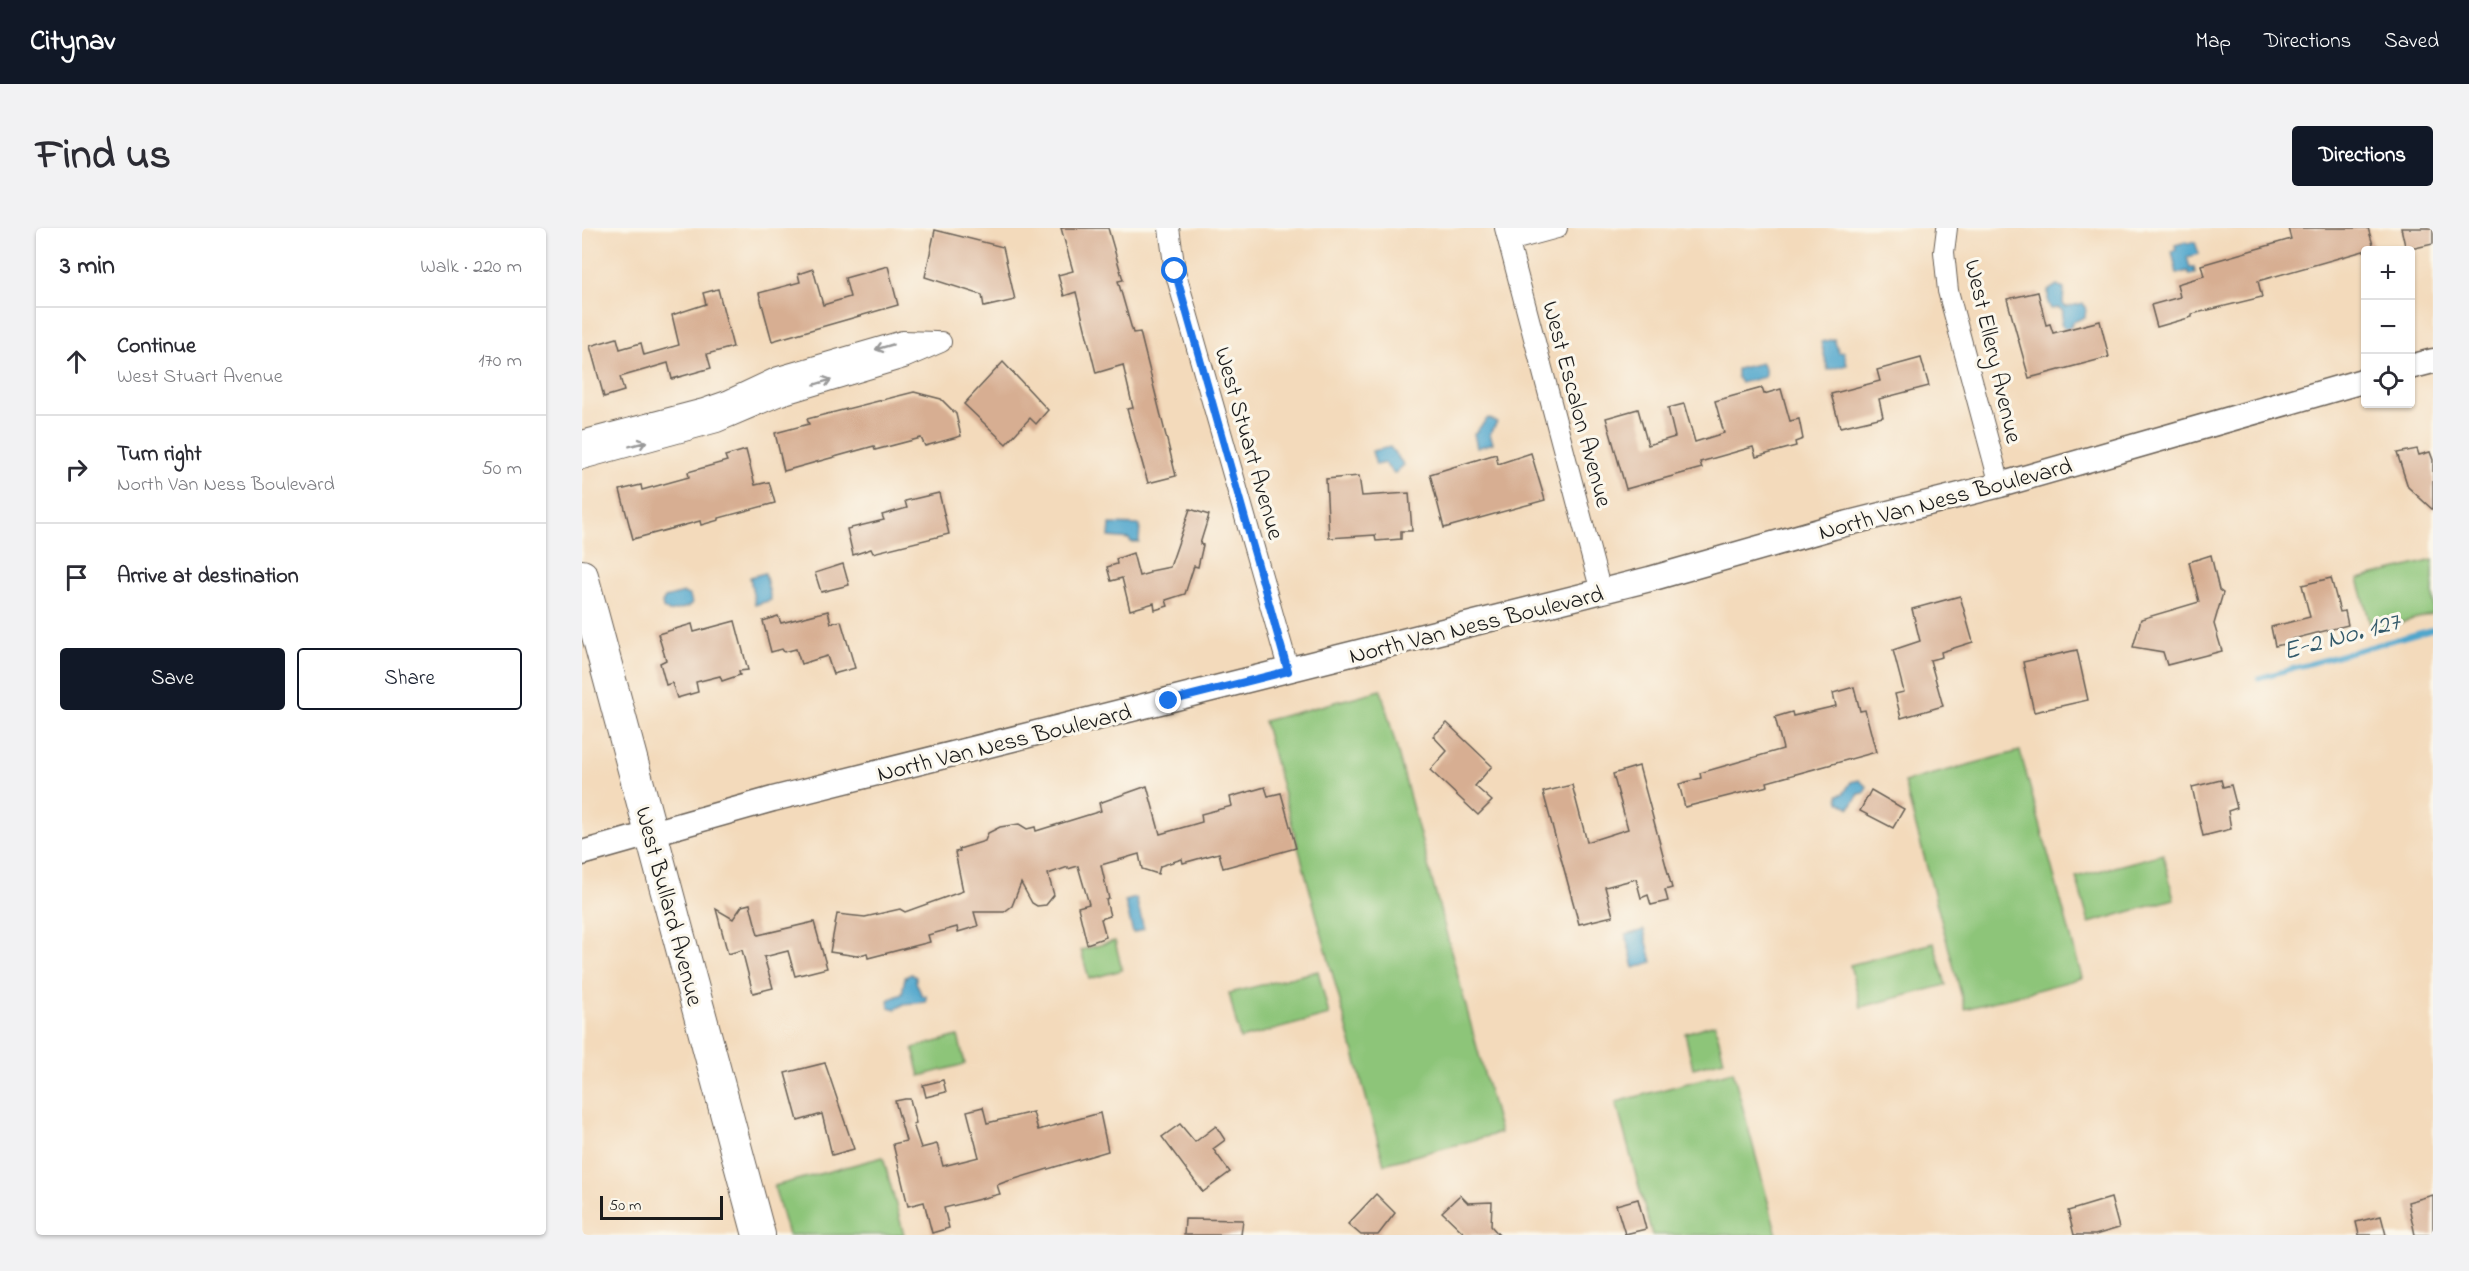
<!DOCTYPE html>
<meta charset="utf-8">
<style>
:root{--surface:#fff;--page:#f2f2f3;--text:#2b2b33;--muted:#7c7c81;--line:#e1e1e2;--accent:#111827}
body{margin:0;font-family:"Indie Flower",sans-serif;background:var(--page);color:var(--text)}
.controls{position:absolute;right:18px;top:18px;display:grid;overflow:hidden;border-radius:6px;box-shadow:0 2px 4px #0004}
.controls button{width:54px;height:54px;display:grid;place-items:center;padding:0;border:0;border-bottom:2px solid var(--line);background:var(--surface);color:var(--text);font:30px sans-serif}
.scale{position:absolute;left:18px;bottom:15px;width:123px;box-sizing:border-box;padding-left:6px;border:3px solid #1c1c1c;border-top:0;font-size:16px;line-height:21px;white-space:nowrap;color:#1c1c1c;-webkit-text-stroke:4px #fbf7ec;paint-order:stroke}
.stop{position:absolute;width:18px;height:18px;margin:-14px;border:4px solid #1a73e8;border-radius:50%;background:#fff}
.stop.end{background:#1a73e8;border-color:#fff;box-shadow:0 2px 6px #0008}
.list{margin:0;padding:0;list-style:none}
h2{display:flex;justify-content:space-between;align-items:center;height:78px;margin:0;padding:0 24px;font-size:26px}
h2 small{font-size:20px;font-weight:400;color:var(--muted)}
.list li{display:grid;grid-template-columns:39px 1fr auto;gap:18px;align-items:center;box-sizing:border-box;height:108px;padding:0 24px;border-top:2px solid var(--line)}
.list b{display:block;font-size:22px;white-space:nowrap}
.list p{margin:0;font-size:20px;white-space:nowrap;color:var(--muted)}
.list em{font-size:20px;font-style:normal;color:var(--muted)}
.actions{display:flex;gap:12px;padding:18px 24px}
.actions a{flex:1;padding:14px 0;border:2px solid var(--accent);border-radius:6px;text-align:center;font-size:21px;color:var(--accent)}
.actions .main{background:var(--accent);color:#fff}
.icon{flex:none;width:33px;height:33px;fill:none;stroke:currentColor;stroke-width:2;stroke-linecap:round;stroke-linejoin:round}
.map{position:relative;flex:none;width:1851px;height:1007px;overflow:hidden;border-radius:6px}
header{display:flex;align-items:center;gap:36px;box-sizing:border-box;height:84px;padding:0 30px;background:var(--accent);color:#fff}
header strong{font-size:28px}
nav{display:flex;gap:33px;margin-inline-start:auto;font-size:21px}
.intro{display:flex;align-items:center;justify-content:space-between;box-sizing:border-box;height:144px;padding:0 36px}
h1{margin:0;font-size:42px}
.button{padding:15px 27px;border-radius:6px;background:var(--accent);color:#fff;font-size:21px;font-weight:700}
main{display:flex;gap:36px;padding:0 36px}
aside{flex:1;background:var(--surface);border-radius:6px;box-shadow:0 2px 4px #0004}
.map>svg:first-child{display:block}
.green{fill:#8dc579;stroke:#54704a;stroke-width:1.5}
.water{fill:#4fa6cc;stroke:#366174;stroke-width:1.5}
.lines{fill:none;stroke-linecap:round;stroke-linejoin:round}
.stream{stroke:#4fa6cc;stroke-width:5}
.building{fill:#d7ae92}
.minor-casing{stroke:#675e54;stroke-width:22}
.tertiary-casing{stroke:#675e54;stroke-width:27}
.primary-casing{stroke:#675e54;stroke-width:34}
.minor{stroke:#fff;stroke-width:20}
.tertiary{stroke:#fff;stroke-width:24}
.primary{stroke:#fff;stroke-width:32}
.oneway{stroke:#999}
.route{stroke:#1a73e8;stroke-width:8}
.labels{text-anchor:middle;stroke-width:6;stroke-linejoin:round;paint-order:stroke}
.street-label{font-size:24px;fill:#1c1c1c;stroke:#fbf7ec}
.water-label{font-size:26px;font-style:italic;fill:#335a6b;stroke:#fbf7ec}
</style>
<header>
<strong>Citynav</strong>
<nav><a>Map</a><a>Directions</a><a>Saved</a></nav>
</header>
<div class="intro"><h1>Find us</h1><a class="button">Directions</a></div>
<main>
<aside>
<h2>3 min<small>Walk · 220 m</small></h2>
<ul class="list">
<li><svg class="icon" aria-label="ahead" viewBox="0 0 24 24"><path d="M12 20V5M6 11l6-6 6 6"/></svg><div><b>Continue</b><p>West Stuart Avenue</p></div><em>170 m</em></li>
<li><svg class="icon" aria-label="right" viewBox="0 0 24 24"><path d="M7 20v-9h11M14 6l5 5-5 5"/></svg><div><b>Turn right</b><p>North Van Ness Boulevard</p></div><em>50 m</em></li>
<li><svg class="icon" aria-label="arrive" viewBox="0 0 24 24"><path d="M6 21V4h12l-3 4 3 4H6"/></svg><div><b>Arrive at destination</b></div></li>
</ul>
<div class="actions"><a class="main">Save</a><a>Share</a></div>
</aside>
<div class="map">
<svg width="1851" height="1007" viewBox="0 0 1851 1007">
<rect width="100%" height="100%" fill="#fbf7ec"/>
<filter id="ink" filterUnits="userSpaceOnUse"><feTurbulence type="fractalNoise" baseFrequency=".0167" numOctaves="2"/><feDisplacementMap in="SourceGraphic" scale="12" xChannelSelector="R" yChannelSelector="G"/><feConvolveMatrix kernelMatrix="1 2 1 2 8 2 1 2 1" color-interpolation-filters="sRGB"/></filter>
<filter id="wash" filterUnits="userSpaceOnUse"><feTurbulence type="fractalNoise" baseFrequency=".008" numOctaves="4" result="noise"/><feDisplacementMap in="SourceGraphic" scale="24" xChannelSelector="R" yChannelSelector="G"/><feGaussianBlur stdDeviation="1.35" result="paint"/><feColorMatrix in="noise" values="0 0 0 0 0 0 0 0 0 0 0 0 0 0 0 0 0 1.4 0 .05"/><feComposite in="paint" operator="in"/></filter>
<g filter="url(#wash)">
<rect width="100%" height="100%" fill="#f3dabb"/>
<g class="green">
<path d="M1851,332V386L1790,402L1776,351Z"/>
<path d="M799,462L918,905L802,936L682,493Z"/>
<path d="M1438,523L1500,750L1383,781L1322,554Z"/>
<path d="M1581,626L1592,671L1507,695L1494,649Z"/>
<path d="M533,713L540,742L507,751L499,722Z"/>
<path d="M1352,715L1364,757L1279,779L1268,737Z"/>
<path d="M736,743L747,787L658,811L647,765Z"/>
<path d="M1133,796L1142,832L1111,840L1103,805Z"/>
<path d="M376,808L383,836L338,848L331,820Z"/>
<path d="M1151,843L1195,1007H1070L1034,874Z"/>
<path d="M301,929L322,1007H206L192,958Z"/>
</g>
<g class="water">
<path d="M1604,14L1605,16L1613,14L1617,26L1605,29L1608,40L1612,39L1613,45L1608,47L1606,43L1595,46L1590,23L1594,22L1593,17Z"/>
<path d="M1475,57L1482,61L1481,76L1484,79L1501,75L1504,80L1503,89L1491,94L1488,99L1482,100L1479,96L1481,83L1477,80L1469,81L1466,75V63Z"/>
<path d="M1252,111L1257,125L1262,124L1265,137L1246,142L1239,114Z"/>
<path d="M1179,135L1183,141V149L1159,155L1155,149V141Z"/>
<path d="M906,190L915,194L908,206L911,215L895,220L892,206Z"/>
<path d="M808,219L822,237L812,246L802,235L794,237L790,223Z"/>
<path d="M528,296L558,297L557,314H549L547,311L527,309Z"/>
<path d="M183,345L189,372L173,377L168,349Z"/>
<path d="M102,365L108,368L110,375L106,379L87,384L81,380L80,375L83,370Z"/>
<path d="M1277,552L1285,559L1282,565L1277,566L1268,580L1257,574L1256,567L1262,565L1269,554Z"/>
<path d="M554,670L562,701L551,705L543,673Z"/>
<path d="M1062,702L1070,734L1052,740L1044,707Z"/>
<path d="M329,746L334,749V754L340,768H344V774L322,776L314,781L307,779L306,772L320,766L323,749Z"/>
</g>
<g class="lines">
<path class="stream" d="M1677,450L1851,401"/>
</g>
<g id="blocks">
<g class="building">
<path d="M479,0H526L541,52L536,53L551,105L558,104L594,248L566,255L545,181L551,180L541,137L514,145L494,64L482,68L476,47L491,43Z"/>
<path d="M1706,0H1786L1792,20L1676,53L1680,69L1610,86V89L1575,99L1569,77L1598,69L1595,56L1622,48L1619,37L1709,11Z"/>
<path d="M1819,0H1851V16L1824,22Z"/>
<path d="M353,2L421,19L433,72L402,79L400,67L343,49Z"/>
<path d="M306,38L316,77L190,113L177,65L218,54L216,46L231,41L241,77L268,69L263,50Z"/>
<path d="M136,61L151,119L125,126L129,140L90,151L86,135L38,149L42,163L22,169L8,118L35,110L38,121L59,115L62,127L97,117L90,87L124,76L121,65Z"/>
<path d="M1456,64L1464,97L1468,96L1471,105L1518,93L1527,129L1447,150L1425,71Z"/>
<path d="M1339,130L1347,158L1297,171L1301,189L1258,199L1249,166L1298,153L1295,142Z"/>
<path d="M421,134L466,182L454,196L448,190L424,216L382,176Z"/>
<path d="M1180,160L1182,166L1199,161L1208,193L1217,191L1221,211L1213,214L1214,218L1174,229L1171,219L1118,234L1120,240L1044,261L1024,190L1056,181L1066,217L1093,209L1086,180L1102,176L1113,214L1142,205L1133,173Z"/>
<path d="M332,164L359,171L374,186L379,208L343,218L339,210L293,222L292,218L202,243L193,205L227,196L225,191Z"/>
<path d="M1835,221L1837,227L1848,224L1851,232V282L1826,259L1815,225Z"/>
<path d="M164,222L173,257L187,254L193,275L137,290V292L119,297L118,293L51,311L38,262L59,257L60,262L107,249L106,244L145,233L143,228Z"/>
<path d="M949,225L963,272L862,300L848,246L914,226L916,236Z"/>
<path d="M777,248L780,268L827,265L830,303H819V311L794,313L793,307L747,310L744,251Z"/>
<path d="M357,265L367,306L291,325L289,321L271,327L265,301L302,292L300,287L325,280L323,273Z"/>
<path d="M608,281L627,287L618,316L621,317L616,339L612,338L603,366L584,372L586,378L573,382L572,375L548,382L540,350L529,353L525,339L535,336L534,331L551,325L557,348L568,345V343L588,339Z"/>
<path d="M1629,327L1637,362L1641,365L1632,396L1640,423L1585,437L1581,424L1551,419L1559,391L1617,374L1607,334Z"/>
<path d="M261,336L267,357L239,364L233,345Z"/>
<path d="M1749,350L1758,384L1763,383L1766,397L1711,411L1712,414L1693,418L1689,399L1728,389L1720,357Z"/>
<path d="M1378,368L1391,414L1359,424L1360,429L1348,432L1361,478L1319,490L1313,466L1322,464L1311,422L1338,413L1330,381Z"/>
<path d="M246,383L249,395L259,393L273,440L251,446L245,428L219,436L214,421L202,424L200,421L189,424L181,393L196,388L199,395Z"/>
<path d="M153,393L166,442L157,443L158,447L140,453L138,448L114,454L116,464L95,470L90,455L84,457L78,435L84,432L76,406L110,396L112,404Z"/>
<path d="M1495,422L1506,472L1452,484L1441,434Z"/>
<path d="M1272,459L1278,483L1283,482L1294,524L1185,554L1186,558L1103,579L1097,556L1119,550L1118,545L1201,521L1193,489L1210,484L1211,488L1254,478L1251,465Z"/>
<path d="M865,495L910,538L893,558L910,573L896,587L848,542L865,523L851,508Z"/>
<path d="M1057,538L1090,660L1083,662L1086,673L1069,677L1066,667L1059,670L1054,651L1023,659L1031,688L997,696L961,564L990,557L1005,614L1046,601L1031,546Z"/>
<path d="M1639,552L1641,559L1649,557L1655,580L1646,583L1649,601L1621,608L1610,559Z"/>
<path d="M565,558L578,606L620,594L619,586L650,578L648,569L683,559L686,568L699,565L714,620L641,640L637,625L601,635L600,631L578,638L576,646L560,641L557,626L519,637L527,671L524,672L528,688L519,691L524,709L505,716L496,679L507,676L496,638L486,641V639L466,646L472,667L464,677L455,678L450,675L439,655L430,678L422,684H392L396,698L376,704L375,699L346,707L348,714L286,730L285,725L275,728L248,724L255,686L283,689L318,681L323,684L381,663L373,624L378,623L377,621L403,613L406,605L418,599L437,596L445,601L453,599L454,603L519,583L517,575Z"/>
<path d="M1289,562L1322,581L1311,600L1278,583Z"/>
<path d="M168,676L176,707L232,694L245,740L213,748L206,723L182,729L191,760L171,765L160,722L146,726L134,681L151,691L160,678Z"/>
<path d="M243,835L272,921L250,927L240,886L216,893L203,845Z"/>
<path d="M361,852L364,864L344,869L341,857Z"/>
<path d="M323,871H328L334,895L331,896L339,920L355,916L361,938L397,929L385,883L401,879L405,895L451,884L456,902L518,885L526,923L423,954L415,957L418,966L362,980L367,1000L350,1005L342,974L326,978L311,916L324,913L313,873Z"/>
<path d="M598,896L613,914L634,898L643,912L631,921L648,944L621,964L580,909Z"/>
<path d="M794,966L813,985L796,1007H779L766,996Z"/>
<path d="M878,967L886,975L910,974L909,998L917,1007H884L860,984Z"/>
<path d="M1851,967V1007H1833L1826,974Z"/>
<path d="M1529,970L1537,1000L1513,1007H1492L1486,983Z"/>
<path d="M1056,971L1064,1001L1043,1006L1034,977Z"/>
<path d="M1799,988L1804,1007H1777L1774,994Z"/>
<path d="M603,991L661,992L659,1007H602Z"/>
</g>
</g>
</g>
<g filter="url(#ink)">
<use href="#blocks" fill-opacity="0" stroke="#675e54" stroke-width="1.5"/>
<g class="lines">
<defs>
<g id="minor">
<path d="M587,0L593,43L707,443"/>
<path d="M923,0L1019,364"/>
<path d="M1365,0L1362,24L1366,63L1418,257"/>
<path d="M927,13L975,0"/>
<path d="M0,213L122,181L145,173L196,149L320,113L354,114"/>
<path d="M0,231L135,194L196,168L322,130L359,114"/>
</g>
<g id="tertiary">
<path d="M1828,139L1851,133"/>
<path d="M0,625L191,571L1068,351L1251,299L1418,257L1784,152"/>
</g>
<path id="primary" d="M0,348L177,1007"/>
</defs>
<use href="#minor" class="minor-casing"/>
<use href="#tertiary" class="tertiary-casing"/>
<use href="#primary" class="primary-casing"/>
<use href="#minor" class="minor"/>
<use href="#tertiary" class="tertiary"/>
<use href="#primary" class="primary"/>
</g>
<defs><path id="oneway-shaft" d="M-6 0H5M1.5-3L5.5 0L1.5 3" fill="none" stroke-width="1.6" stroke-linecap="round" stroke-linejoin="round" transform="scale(1.5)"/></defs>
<g class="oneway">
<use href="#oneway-shaft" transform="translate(302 119) rotate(164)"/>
<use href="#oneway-shaft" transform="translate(241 154) rotate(-17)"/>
<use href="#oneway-shaft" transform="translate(56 216) rotate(-15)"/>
</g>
</g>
<g class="lines" filter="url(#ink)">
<path class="route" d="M587,473L706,443L593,43"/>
</g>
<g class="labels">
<g class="street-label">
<text transform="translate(1412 123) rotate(77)" y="8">West Ellery Avenue</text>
<text transform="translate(996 176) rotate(75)" y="8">West Escalon Avenue</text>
<text transform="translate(668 215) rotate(74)" y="8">West Stuart Avenue</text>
<text transform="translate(1363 270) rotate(-15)" y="8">North Van Ness Boulevard</text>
<text transform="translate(894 396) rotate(-14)" y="8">North Van Ness Boulevard</text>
<text transform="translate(422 514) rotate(-14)" y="8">North Van Ness Boulevard</text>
<text transform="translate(88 678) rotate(75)" y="8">West Bullard Avenue</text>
</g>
<g class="water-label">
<text transform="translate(1759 407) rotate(-15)" y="9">E-2 No. 127</text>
</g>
</g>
</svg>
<div class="controls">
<button>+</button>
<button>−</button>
<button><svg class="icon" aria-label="locate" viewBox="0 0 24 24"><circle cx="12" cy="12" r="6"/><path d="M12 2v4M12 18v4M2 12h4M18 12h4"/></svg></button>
</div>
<div class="scale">50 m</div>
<div class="stop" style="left:593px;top:43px"></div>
<div class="stop end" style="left:587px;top:473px"></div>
</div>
</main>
